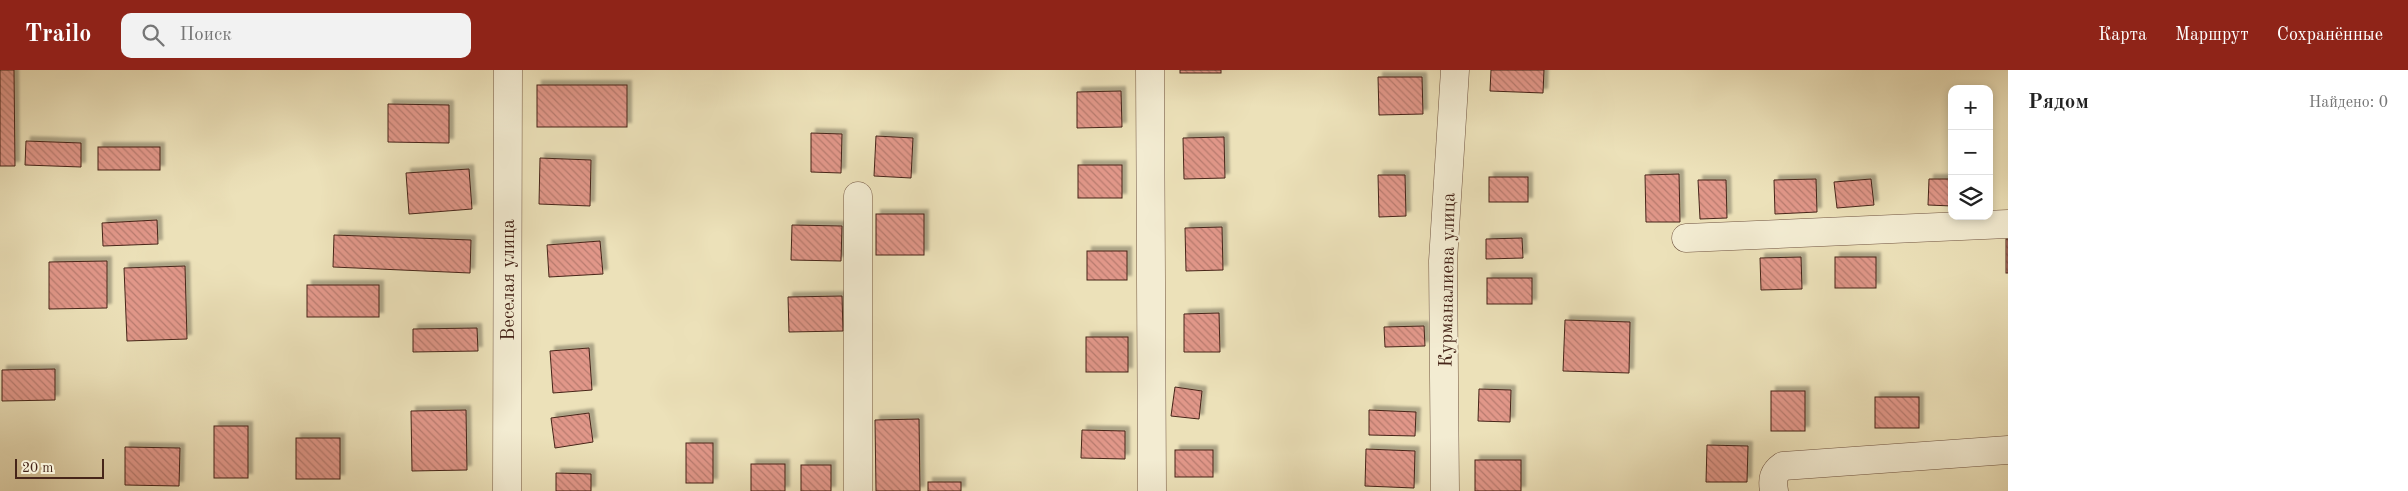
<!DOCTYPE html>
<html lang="ru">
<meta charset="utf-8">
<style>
:root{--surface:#fff;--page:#f2f2f2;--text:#222;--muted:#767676;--line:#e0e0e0;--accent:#8f2418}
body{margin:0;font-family:"Old Standard TT",serif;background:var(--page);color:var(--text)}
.controls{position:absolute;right:15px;top:15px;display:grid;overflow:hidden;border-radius:10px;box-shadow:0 2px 8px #0003}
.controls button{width:45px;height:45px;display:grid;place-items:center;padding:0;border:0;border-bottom:1px solid var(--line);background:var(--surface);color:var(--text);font:25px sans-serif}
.scale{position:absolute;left:15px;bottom:12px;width:89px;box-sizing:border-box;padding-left:5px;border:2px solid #462519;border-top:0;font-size:14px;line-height:18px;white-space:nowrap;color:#462519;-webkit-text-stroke:4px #f3ecd2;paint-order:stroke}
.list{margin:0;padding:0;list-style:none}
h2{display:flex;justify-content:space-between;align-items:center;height:65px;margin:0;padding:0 20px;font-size:21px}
h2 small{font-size:16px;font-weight:400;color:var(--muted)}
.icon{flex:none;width:28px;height:28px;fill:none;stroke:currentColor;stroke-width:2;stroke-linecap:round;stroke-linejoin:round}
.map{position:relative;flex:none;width:2008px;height:421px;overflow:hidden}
header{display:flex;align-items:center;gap:30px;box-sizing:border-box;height:70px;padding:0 25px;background:var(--accent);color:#fff}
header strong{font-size:24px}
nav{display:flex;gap:28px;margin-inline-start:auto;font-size:18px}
.search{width:350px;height:45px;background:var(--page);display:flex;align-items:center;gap:12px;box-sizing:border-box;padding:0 18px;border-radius:10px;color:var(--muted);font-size:19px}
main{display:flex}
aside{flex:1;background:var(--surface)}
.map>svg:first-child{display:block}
.building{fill:url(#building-back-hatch);stroke:#462519;filter:url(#shadow)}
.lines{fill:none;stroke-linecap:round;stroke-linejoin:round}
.street-casing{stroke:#705441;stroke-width:29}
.street{stroke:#f3ecd2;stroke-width:28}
.labels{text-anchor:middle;stroke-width:4.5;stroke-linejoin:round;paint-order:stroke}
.street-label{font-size:19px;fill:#462519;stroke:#f3ecd2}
</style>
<header>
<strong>Trailo</strong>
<div class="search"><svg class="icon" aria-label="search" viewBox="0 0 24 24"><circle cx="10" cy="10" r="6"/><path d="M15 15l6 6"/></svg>Поиск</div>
<nav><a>Карта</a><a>Маршрут</a><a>Сохранённые</a></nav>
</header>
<main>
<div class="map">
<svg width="2008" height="421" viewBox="0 0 2008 421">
<defs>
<pattern id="building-back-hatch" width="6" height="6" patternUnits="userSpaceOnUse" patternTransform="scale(1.25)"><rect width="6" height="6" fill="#e19789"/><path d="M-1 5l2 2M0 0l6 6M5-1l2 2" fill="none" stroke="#b87b6f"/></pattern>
<filter id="shadow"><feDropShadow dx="4.5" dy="-4.5" stdDeviation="1" flood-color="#0004"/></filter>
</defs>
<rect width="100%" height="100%" fill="#ece1b9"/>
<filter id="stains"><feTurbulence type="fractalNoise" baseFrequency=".004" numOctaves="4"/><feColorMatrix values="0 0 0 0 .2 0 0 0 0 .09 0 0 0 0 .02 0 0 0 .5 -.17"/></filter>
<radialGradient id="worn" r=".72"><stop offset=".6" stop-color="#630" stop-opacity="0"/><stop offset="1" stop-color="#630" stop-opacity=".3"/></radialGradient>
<g class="building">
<path d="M0,0H14L15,96H0Z"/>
<rect x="1180" y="0" width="41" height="3"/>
<path d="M1491,0H1544L1543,23L1490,21Z"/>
<path d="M1378,7H1422L1423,44L1379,45Z"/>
<rect x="537" y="15" width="90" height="42"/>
<path d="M1121,21L1122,57L1077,58V22Z"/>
<path d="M388,34L449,35V73L388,72Z"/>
<path d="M811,63L842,64L841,103L811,102Z"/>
<path d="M876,66L913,68L911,108L874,106Z"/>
<path d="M1224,67L1225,108L1184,109L1183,68Z"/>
<path d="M26,71L81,73V97L25,95Z"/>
<rect x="98" y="77" width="62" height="23"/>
<path d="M540,88L591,90L590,136L539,134Z"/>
<rect x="1078" y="95" width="44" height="33"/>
<path d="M469,99L472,139L409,144L406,103Z"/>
<path d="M1679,104L1680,152H1646L1645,105Z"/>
<path d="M1378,105H1405L1406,146L1379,147Z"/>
<rect x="1489" y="107" width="39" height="25"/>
<path d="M1816,109L1817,142L1775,144L1774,110Z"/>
<path d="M1871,109L1874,135L1837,138L1834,112Z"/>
<path d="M1929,109H1952V136L1928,135Z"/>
<path d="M1698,110H1726L1727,148L1700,149Z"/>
<rect x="876" y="144" width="48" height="41"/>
<path d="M157,150L158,174L103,176L102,153Z"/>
<path d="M792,155L842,156L841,191L791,190Z"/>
<path d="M1222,157L1223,200L1186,201L1185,158Z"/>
<path d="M334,165L471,170L470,203L333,197Z"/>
<path d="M1522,168L1523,188L1486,189V169Z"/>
<rect x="2006" y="169" width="2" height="34"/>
<path d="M600,171L603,204L549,207L547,175Z"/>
<rect x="1087" y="181" width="40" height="29"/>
<path d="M1801,187L1802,219L1761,220L1760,188Z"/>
<rect x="1835" y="187" width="41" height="31"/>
<path d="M107,191V238L49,239V192Z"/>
<path d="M185,196L187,269L127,271L124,198Z"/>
<rect x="1487" y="208" width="45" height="26"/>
<rect x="307" y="215" width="72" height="32"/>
<path d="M842,226L843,261L789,262L788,227Z"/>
<path d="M1219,243L1220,282H1184V244Z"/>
<path d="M1565,250L1630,252L1629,303L1563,301Z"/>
<path d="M1424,256L1425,276L1385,277L1384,257Z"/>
<path d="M477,258L478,281L413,282V259Z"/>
<rect x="1086" y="267" width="42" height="35"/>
<path d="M589,278L592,320L553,323L550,281Z"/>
<path d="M55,299V330L2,331V300Z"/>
<path d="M1175,317L1202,321L1199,349L1171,346Z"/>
<path d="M1479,319L1511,320L1510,352L1478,351Z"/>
<rect x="1771" y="321" width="34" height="40"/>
<rect x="1875" y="327" width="44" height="31"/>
<path d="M466,340L467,400L412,401L411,341Z"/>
<path d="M1369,340L1416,342L1415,366L1369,365Z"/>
<path d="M589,343L593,372L555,378L551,348Z"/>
<path d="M919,349L920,421H876L875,350Z"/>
<rect x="214" y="356" width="34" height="52"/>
<path d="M1082,360L1125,361V389L1081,388Z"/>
<rect x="296" y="368" width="44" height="41"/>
<rect x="686" y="373" width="27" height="40"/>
<path d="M1707,375L1748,376L1747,412H1706Z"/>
<path d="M125,377L180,378L179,416L125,415Z"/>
<path d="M1366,379L1415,381L1414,418L1365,416Z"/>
<rect x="1175" y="380" width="38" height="27"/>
<rect x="1475" y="390" width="46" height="31"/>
<rect x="751" y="394" width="34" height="27"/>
<rect x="801" y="395" width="30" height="26"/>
<path d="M556,403L591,404V421H556Z"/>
<rect x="928" y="412" width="33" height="9"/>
</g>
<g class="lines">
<defs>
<g id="street">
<path d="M1150,0L1152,421"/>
<path d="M1686,168L2008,154"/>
<path d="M507,421L508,0"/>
<path d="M858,421V126"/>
<path d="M1445,421L1443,191L1455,0"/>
<path d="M1774,421C1772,409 1773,403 1783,396L2008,380"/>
</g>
</defs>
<use href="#street" class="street-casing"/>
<use href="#street" class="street"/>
</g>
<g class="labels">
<g class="street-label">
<text transform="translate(507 210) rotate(-90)" y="7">Веселая улица</text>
<text transform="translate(1446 210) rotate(-89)" y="7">Курманалиева улица</text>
</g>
</g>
<rect width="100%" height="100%" filter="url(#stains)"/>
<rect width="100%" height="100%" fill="url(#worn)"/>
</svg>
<div class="controls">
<button>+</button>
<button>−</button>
<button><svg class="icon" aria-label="layers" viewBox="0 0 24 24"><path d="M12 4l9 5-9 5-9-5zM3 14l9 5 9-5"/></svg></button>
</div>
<div class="scale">20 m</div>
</div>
<aside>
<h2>Рядом<small>Найдено: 0</small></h2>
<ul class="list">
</ul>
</aside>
</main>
